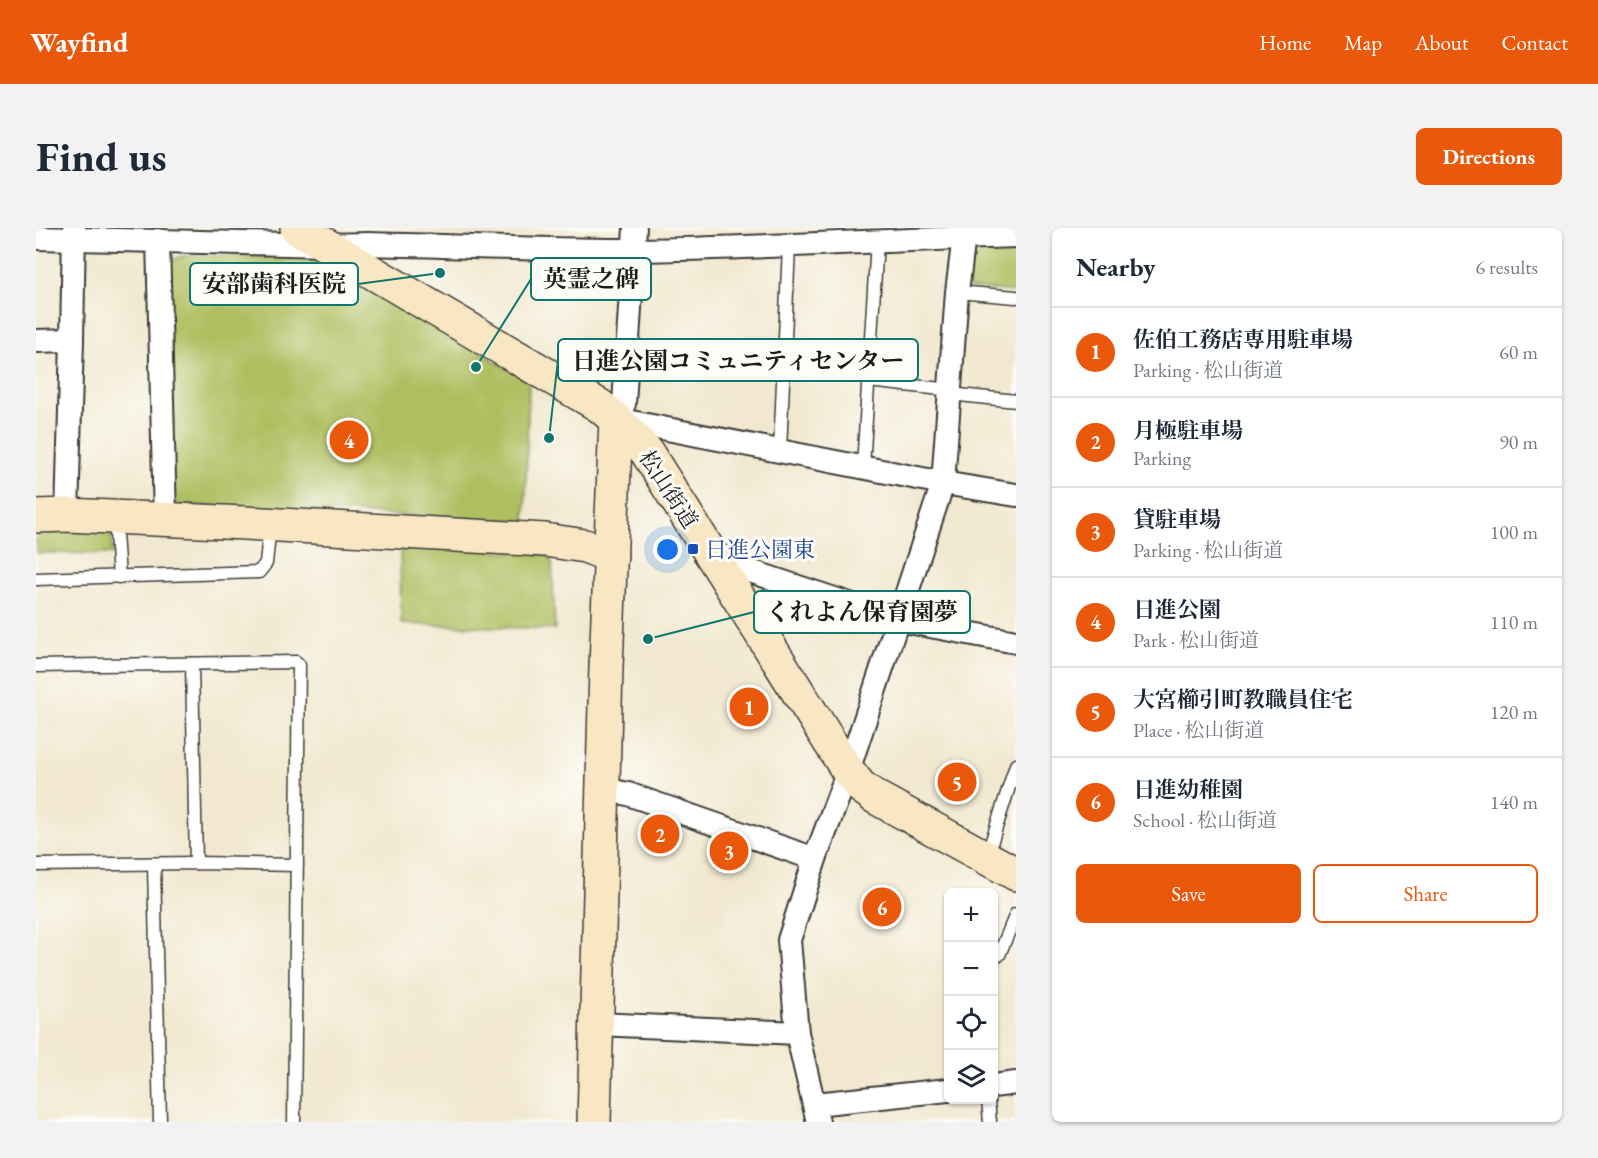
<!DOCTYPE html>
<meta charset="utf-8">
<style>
:root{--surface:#fff;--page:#f2f2f3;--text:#1f2937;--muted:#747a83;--line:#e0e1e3;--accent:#ea580c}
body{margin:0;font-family:"EB Garamond","Noto Serif JP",serif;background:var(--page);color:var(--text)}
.controls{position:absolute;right:18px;bottom:18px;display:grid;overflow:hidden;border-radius:9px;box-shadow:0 2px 4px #0004}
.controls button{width:54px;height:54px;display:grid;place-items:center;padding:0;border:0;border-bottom:2px solid var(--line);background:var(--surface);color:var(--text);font:30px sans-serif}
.you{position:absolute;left:632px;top:322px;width:21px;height:21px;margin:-15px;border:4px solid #fff;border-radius:50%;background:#1a73e8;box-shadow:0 0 0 9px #1a73e833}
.badge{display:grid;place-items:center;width:39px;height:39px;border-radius:50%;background:var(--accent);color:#fff;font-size:20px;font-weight:700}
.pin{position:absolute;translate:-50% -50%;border:3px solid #fff;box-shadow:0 2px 6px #0006}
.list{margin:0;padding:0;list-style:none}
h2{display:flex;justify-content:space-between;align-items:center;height:78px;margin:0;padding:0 24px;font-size:26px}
h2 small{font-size:20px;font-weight:400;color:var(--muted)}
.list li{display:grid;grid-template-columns:39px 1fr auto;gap:18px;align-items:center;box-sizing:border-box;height:90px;padding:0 24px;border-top:2px solid var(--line)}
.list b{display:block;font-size:22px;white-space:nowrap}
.list p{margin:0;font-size:20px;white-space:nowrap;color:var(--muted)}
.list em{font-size:20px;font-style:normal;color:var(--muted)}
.actions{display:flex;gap:12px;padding:18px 24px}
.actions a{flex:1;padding:14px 0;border:2px solid var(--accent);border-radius:9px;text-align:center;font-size:21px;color:var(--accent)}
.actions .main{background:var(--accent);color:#fff}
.icon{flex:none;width:33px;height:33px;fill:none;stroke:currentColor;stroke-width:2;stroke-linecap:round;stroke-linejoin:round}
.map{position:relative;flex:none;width:980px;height:894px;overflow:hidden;border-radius:9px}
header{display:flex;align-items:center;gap:36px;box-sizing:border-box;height:84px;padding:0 30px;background:var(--accent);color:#fff}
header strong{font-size:28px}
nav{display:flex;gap:33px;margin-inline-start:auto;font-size:21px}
.intro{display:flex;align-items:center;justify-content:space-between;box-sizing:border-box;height:144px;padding:0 36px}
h1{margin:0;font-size:42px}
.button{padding:15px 27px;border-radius:9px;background:var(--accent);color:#fff;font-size:21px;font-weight:700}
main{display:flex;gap:36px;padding:0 36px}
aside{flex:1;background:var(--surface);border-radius:9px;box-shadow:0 2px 4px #0004}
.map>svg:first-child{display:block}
.green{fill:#afbf61;stroke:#666e3e;stroke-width:1.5}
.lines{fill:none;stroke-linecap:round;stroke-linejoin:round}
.lane-casing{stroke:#3c3b37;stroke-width:15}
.street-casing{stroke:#3c3b37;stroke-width:26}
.secondary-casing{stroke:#3c3b37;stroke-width:36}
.lane{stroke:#fff;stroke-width:12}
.street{stroke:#fff;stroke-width:22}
.secondary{stroke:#f9e7c3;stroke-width:33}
.transit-dot{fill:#1a4fb4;stroke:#fdfcf7;stroke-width:2}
.labels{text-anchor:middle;stroke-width:6;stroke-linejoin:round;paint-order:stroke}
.street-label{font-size:22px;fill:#1c1c1c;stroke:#fdfcf7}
.transit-label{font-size:22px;fill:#164399;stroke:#fdfcf7;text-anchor:start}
.leader{fill:none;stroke:#0f766e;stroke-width:2}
.callout-dot{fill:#0f766e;stroke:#fdfcf7;stroke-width:2}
.callout{fill:#fdfcf7;stroke:#0f766e;stroke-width:2}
.callout-label{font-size:24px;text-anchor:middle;font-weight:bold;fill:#1c1c1c}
</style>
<header>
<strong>Wayfind</strong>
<nav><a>Home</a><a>Map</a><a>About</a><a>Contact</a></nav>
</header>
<div class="intro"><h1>Find us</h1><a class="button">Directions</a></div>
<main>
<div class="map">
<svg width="980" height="894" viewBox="0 0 980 894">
<rect width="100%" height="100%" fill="#fdfcf7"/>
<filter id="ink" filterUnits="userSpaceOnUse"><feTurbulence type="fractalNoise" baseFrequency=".0167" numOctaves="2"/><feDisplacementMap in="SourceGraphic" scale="12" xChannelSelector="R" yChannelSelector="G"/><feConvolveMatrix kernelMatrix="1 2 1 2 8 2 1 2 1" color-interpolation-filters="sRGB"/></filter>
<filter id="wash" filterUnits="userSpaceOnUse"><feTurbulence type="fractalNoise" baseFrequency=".008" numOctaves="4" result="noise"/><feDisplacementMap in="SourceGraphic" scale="24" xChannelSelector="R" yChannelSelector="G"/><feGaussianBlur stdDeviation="1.35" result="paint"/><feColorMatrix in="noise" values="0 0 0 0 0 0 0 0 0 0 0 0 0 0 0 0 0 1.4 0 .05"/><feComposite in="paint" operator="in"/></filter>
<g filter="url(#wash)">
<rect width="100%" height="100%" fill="#f1e8cf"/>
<g class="green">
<path d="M980,13V64L932,60L933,14Z"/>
<path d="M145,28H284L493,153L489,293L143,277L136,271L132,35Z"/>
<path d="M0,297H74L77,326L0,325Z"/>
<path d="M364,319L509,325L516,333L519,401L365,396Z"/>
</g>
</g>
<g filter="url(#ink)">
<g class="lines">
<defs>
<g id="lane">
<path d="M921,64L980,69"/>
<path d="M749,125L834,134"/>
<path d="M832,153L915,162"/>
<path d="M914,166L980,173"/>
<path d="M744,223L753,18"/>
<path d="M827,239L841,13"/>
<path d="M79,290L83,349"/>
<path d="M0,351L223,344L230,335L234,297"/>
<path d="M156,436L160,635"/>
<path d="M0,438L260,434L263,437L258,894"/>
<path d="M951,628L980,537"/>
<path d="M118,636L124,894"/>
<path d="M0,637L160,635L261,637"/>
<path d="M963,727L980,686"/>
<path d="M952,872L954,894"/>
</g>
<g id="street">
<path d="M599,0L588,176L580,191L907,255L980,267"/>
<path d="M0,10L289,17L332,16C421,18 511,22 600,22C726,20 853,12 980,8"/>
<path d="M122,12L129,292"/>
<path d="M0,113L36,112"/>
<path d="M31,287L36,112L38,0"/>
<path d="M684,340L702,339L862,392L980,414"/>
<path d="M568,561L592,566L779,631"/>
<path d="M561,796L761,805"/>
<path d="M957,858L980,855"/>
<path d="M779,876L912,862"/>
<path d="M782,894L761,805L753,712L779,631L812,543L907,255L921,64L929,0"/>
</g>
<g id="secondary">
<path d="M261,0L564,178C581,192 596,206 610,223L812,543L824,558L839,569L980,646"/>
<path d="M0,288L31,287L209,295L509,312L549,318L575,328"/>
<path d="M558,894L570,439L580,191"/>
</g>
</defs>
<use href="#lane" class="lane-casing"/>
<use href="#street" class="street-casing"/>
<use href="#secondary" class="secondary-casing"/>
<use href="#lane" class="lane"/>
<use href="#street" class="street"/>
<use href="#secondary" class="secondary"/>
</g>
</g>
<rect class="transit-dot" x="651" y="315" width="12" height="12" rx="3"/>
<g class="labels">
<g class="street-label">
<text transform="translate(633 261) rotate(57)" y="8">松山街道</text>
</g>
<g class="transit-label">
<text x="669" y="329">日進公園東</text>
</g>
</g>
<path class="leader" d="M440 139L495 51M404 45L322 56M513 210L522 132M612 411L718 384"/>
<g class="callout-dot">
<circle cx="440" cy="139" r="6"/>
<circle cx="404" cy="45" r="6"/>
<circle cx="513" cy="210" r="6"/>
<circle cx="612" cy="411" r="6"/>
</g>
<g class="callout">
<rect x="495" y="30" width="120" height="42" rx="6"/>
<rect x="154" y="35" width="168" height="42" rx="6"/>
<rect x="522" y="111" width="360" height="42" rx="6"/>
<rect x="718" y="363" width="216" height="42" rx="6"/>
</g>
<g class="callout-label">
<text x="555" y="59">英霊之碑</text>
<text x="238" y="64">安部歯科医院</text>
<text x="702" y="141">日進公園コミュニティセンター</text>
<text x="826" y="392">くれよん保育園夢</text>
</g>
</svg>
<div class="controls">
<button>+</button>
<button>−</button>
<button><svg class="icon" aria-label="locate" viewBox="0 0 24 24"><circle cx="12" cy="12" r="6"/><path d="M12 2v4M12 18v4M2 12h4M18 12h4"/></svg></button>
<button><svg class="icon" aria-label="layers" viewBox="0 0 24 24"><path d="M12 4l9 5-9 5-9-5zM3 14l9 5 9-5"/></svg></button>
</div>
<div class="you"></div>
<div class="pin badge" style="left:713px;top:479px">1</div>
<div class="pin badge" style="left:624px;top:606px">2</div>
<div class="pin badge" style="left:693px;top:623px">3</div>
<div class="pin badge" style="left:313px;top:212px">4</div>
<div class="pin badge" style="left:921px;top:554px">5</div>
<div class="pin badge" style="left:846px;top:679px">6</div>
</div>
<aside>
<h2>Nearby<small>6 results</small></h2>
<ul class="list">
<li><span class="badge">1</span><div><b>佐伯工務店専用駐車場</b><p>Parking · 松山街道</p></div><em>60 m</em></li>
<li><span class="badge">2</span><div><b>月極駐車場</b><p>Parking</p></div><em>90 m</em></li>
<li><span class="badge">3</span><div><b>貸駐車場</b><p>Parking · 松山街道</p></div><em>100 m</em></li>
<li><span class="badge">4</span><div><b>日進公園</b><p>Park · 松山街道</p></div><em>110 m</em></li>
<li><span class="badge">5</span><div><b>大宮櫛引町教職員住宅</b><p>Place · 松山街道</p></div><em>120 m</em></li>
<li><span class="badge">6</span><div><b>日進幼稚園</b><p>School · 松山街道</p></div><em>140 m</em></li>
</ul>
<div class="actions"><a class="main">Save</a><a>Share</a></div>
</aside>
</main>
